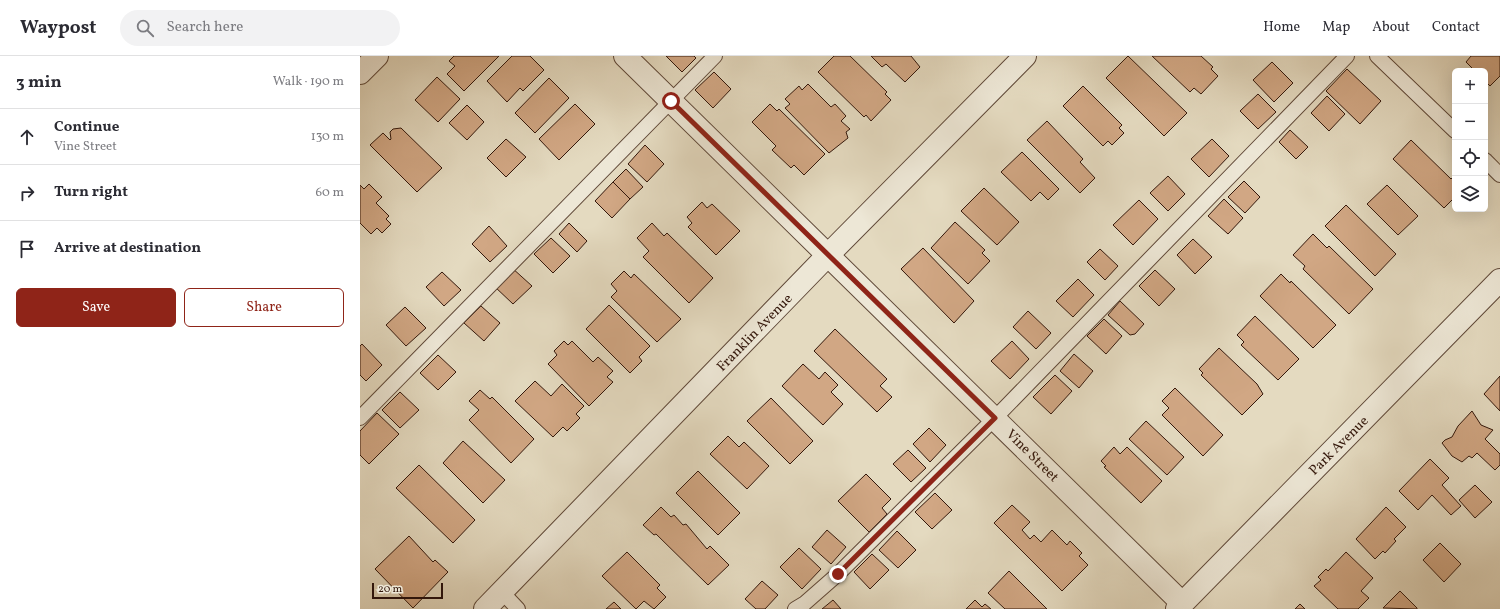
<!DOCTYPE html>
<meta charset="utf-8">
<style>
:root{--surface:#fff;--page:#f2f2f3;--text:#2b2b33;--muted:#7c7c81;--line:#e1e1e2;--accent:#8f2418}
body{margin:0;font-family:Vollkorn,serif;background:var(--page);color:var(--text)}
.controls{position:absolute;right:12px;top:12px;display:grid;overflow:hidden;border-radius:6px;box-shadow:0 4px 16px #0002}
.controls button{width:36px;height:36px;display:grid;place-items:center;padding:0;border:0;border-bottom:1px solid var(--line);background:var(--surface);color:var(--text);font:20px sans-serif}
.scale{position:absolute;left:12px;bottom:10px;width:71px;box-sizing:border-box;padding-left:4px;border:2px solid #33170b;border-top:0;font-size:11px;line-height:14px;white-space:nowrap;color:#33170b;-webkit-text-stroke:3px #ede7d6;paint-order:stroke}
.stop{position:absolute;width:12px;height:12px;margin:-9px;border:3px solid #8f2418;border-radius:50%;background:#fff}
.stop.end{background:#8f2418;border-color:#fff;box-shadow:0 1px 4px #0008}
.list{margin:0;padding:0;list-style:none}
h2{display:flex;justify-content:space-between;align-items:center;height:52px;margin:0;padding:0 16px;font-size:17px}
h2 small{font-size:13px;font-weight:400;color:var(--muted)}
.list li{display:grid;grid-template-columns:26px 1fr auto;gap:12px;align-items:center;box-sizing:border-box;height:56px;padding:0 16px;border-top:1px solid var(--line)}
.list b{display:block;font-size:15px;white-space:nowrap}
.list p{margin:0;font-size:13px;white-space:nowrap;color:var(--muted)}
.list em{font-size:13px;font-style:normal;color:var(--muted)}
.actions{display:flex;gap:8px;padding:12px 16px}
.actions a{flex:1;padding:9px 0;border:1px solid var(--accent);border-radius:6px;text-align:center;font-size:14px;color:var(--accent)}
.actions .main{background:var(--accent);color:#fff}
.icon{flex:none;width:22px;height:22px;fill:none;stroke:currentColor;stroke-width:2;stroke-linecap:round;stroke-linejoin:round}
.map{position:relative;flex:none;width:1140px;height:553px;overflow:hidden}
header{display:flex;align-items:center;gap:24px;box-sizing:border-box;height:56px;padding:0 20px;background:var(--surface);border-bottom:1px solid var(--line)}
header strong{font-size:19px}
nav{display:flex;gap:22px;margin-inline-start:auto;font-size:14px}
.search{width:280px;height:36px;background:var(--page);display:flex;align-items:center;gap:10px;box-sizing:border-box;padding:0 14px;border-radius:22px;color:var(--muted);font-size:15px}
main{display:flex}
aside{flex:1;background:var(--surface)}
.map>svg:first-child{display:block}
.building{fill:#d1a784;stroke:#33170b}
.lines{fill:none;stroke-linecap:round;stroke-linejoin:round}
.service-casing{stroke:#5f4838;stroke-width:16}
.minor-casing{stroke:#5f4838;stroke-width:24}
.service{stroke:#ede7d6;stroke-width:14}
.minor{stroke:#ede7d6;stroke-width:22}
.route{stroke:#8f2418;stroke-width:5}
.labels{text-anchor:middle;stroke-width:3;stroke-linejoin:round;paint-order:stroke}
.street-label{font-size:14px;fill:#33170b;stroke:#ede7d6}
</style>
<header>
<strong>Waypost</strong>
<div class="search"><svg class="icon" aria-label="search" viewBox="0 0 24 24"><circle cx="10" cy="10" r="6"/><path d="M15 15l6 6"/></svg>Search here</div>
<nav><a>Home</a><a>Map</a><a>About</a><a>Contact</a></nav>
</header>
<main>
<aside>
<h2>3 min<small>Walk · 190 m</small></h2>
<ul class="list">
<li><svg class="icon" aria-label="ahead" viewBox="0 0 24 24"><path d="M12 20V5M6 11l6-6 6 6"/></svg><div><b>Continue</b><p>Vine Street</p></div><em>130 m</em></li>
<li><svg class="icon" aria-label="right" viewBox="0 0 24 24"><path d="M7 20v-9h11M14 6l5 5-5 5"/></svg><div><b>Turn right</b></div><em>60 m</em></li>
<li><svg class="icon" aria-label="arrive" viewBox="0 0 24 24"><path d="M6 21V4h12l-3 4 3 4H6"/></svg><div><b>Arrive at destination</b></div></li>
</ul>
<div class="actions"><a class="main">Save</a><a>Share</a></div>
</aside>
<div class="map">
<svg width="1140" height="553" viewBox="0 0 1140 553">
<rect width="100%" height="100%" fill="#e4dac0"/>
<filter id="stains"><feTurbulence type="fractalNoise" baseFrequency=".005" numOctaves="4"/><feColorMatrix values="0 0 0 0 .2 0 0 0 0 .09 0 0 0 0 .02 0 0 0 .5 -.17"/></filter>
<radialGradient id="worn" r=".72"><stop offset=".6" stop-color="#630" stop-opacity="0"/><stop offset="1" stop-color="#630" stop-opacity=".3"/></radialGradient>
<g class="building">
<path d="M94,0H139L104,35L87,18L95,10L89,5Z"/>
<path d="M152,0H170L184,14L163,35L160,32L147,46L127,25Z"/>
<path d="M306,0H334L336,2L322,16Z"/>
<path d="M474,0H490L527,36L525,38L531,44L511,65L506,59L504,61L458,16Z"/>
<path d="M511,0H551L560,11L545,26L526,8L522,11Z"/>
<path d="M768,0L827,57L804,80L746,22Z"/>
<path d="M792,0H841L853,11L851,13L858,20L841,38L834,32L830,36Z"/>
<path d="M1111,0H1140V20L1130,30L1125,25V15H1115L1106,6Z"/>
<path d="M912,6L933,27L914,46L893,24Z"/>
<path d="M987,13L1021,45L1000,68L966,35Z"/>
<path d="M354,16L371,33L353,52L335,34Z"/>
<path d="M77,21L100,43L78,66L55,44Z"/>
<path d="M189,22L209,42L175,77L155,57Z"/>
<path d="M448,28L471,51L475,48L486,60L481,65L490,73L486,76L488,82L469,97L425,52L430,48L425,43L439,30L442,34Z"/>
<path d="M723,30L762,69L759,72L764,77L752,89L748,85L743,90L703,50Z"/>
<path d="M898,38L916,56L898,73L880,55Z"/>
<path d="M967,40L985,58L969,75L951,57Z"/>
<path d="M215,48L235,68L199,104L179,83Z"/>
<path d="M410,48L417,55L419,53L465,98L444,119L434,109L431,112L412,94L416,90L392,66Z"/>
<path d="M107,49L124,66L107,84L89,67Z"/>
<path d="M687,65L723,103L720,106L735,122L720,137L667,84Z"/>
<path d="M41,72L82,112L57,136L10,89L23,77L30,84L31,83L30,76L33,73Z"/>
<path d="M930,74L948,91L936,103L919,86Z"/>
<path d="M146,83L166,101L146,121L127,102Z"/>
<path d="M852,83L869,100L849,121L831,103Z"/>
<path d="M1051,84L1091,123L1095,119V141L1084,152L1033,103Z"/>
<path d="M285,89L304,108L287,126L268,108Z"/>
<path d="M662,96L699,133L688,144L680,136L671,145L641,116Z"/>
<path d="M266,113L283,131L270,143L253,126Z"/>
<path d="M808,120L825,138L808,155L790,137Z"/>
<path d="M884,125L900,141L885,157L868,141Z"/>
<path d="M253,126L270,143L252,162L235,145Z"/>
<path d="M9,128L22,141L16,147L29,160L26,163L31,168L22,177L17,172L11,178L0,167V129L4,133Z"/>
<path d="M1027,129L1058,160L1038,179L1007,148Z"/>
<path d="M624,132L659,166L637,189L601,155Z"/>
<path d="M864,143L883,162L868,178L848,160Z"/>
<path d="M779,144L798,163L773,189L753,169Z"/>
<path d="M342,146L347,152L352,148L380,175L356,199L328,171L332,167L327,161Z"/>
<path d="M986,149L1036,198L1015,220L965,170Z"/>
<path d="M595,166L625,194L622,197L630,205L608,228L571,192Z"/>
<path d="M209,167L227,185L217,196L199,178Z"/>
<path d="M292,167L304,180L307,177L353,222L329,247L283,201L289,195L277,182Z"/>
<path d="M129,170L147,190L130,206L112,188Z"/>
<path d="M953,178L967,192L969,190L1013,233L989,258L943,213L945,210L933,199Z"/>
<path d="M191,182L210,200L193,217L174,198Z"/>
<path d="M833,183L852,201L835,218L817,199Z"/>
<path d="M563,192L614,245L594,267L541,213Z"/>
<path d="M740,193L758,210L745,224L727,206Z"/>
<path d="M151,211L172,230L153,248L134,230Z"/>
<path d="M795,214L815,233L799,250L779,230Z"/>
<path d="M264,215L271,222L274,218L321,263L297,286L251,241L257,235L251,228Z"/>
<path d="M82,216L101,234L84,250L66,231Z"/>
<path d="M921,218L930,227L931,225L976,269L953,292L900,240Z"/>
<path d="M718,223L734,239L713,261L696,245Z"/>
<path d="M760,245L784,268L775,278L770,279L748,259Z"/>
<path d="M249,249L290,290L279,301L282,305L270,317L226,273Z"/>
<path d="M121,250L140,267L124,285L104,267Z"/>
<path d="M45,251L66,272L46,290L26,269Z"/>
<path d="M668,255L691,277L676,293L653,271Z"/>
<path d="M895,260L939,303L918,324L881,289L884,286L877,279Z"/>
<path d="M744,263L762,280L746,298L727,280Z"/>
<path d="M475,273L527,323L520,330L532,341L517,356L454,295Z"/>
<path d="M204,285L208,289L212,285L233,306L238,301L253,315L247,321L253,326L229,350L188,308L197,299L194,295Z"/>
<path d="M652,285L669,303L650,323L631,305Z"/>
<path d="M2,288L22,309L6,325L0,319V290Z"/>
<path d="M859,292L897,328L903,338L882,359L841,319L843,317L839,313Z"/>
<path d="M714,298L733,315L719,332L700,315Z"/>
<path d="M78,299L96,316L78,334L60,317Z"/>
<path d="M443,308L459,323L465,316L478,329L471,336L483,348L463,369L422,330Z"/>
<path d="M695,319L712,335L691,358L673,341Z"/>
<path d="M1140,320V355L1124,338Z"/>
<path d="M175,325L191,340L202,328L224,350L216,358L220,362L207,375L203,371L193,381L155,345Z"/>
<path d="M815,332L863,379L843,400L802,359L809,352L802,345Z"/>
<path d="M120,334L130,343L132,341L174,383L151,407L109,364L119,354L109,345Z"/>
<path d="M40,336L59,354L40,372L22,354Z"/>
<path d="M411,342L453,385L430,408L387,365Z"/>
<path d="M1112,355L1121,369L1133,374L1125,383L1140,398V409L1135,414L1117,397L1112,402L1109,400L1102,406L1092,400L1082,387L1085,384L1092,381L1098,370Z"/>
<path d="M17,357L39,378L9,408L0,399V375Z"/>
<path d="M786,365L824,401L807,419L769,383Z"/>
<path d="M569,372L586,389L570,406L553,388Z"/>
<path d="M368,380L379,391L384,386L409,410L387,433L350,398Z"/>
<path d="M103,385L145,424L123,447L83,407Z"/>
<path d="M754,391L760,398L767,391L802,425L781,447L744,411L746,410L741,405Z"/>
<path d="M548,394L566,412L551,426L533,408Z"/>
<path d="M1070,403L1089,422L1082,429L1101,450L1091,459L1072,439L1058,454L1039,435Z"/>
<path d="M59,409L115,464L93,487L36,432Z"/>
<path d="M338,415L380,457L358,479L316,437Z"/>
<path d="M506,418L531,443L522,452L527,458L509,476L478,445Z"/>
<path d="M1115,429L1132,446L1115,462L1099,444Z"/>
<path d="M575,437L592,454L572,473L555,456Z"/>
<path d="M652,449L670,466L662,474L670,483L674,479L681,486L692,474L707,489L710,485L722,497L719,500L728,509L702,535L634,467Z"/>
<path d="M301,451L311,461L314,459L323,469L326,468L347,493L350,490L369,509L348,529L296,478L294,479L283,469Z"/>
<path d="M1026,451L1046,471L1034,483L1036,485L1025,497L1023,495L1015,503L996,483Z"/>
<path d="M467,474L486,491L471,508L452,491Z"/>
<path d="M537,475L556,494L538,512L519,494Z"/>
<path d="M49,480L73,506L75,504L88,516L53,552L15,513Z"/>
<path d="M1080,487L1101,508L1084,526L1063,504Z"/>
<path d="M439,492L461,513L442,533L420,511Z"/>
<path d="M267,496L300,529L297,532L306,541L294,553L284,545L276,553L242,520Z"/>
<path d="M986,496L1013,522L1001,535L1009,542L998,553H978L954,530L961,524L958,521L966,513L968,515Z"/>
<path d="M512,498L529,514L510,533L494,516Z"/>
<path d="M649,515L687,553H645L628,537Z"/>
<path d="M402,525L418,539L405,553H396L385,543Z"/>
<path d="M1040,535L1057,552V553L1023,552Z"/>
<path d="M473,544L481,553H462Z"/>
<path d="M615,544L622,551L625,548L631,553H606Z"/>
<path d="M254,546L261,553H246Z"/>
<path d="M940,548L945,553H935Z"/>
</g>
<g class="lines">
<defs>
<g id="service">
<path d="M1017,0L1095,75"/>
<path d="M1125,104L1140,119"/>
<path d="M0,362L355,0"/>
<path d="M142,536L158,553"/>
<path d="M435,553L445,547L478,518L635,362L987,0"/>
</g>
<g id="minor">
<path d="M265,0L822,547"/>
<path d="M0,17L17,0"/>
<path d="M125,553L468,199L665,0"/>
<path d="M817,553L1140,224"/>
</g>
</defs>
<use href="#service" class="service-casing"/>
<use href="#minor" class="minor-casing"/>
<use href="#service" class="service"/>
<use href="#minor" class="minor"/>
</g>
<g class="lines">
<path class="route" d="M311,45L635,362L478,518"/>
</g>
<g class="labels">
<g class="street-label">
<text transform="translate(394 276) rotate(-46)" y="5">Franklin Avenue</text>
<text transform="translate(978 389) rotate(-45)" y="5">Park Avenue</text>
<text transform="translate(673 399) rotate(45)" y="5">Vine Street</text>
</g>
</g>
<rect width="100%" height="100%" filter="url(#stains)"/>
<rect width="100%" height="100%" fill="url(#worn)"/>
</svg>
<div class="controls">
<button>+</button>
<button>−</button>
<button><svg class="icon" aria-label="locate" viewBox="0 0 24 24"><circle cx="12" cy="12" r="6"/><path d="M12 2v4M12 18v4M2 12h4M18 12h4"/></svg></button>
<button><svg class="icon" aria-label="layers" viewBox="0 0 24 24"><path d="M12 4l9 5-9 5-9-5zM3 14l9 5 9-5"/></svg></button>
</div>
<div class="scale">20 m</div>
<div class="stop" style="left:311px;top:45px"></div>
<div class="stop end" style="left:478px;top:518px"></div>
</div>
</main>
